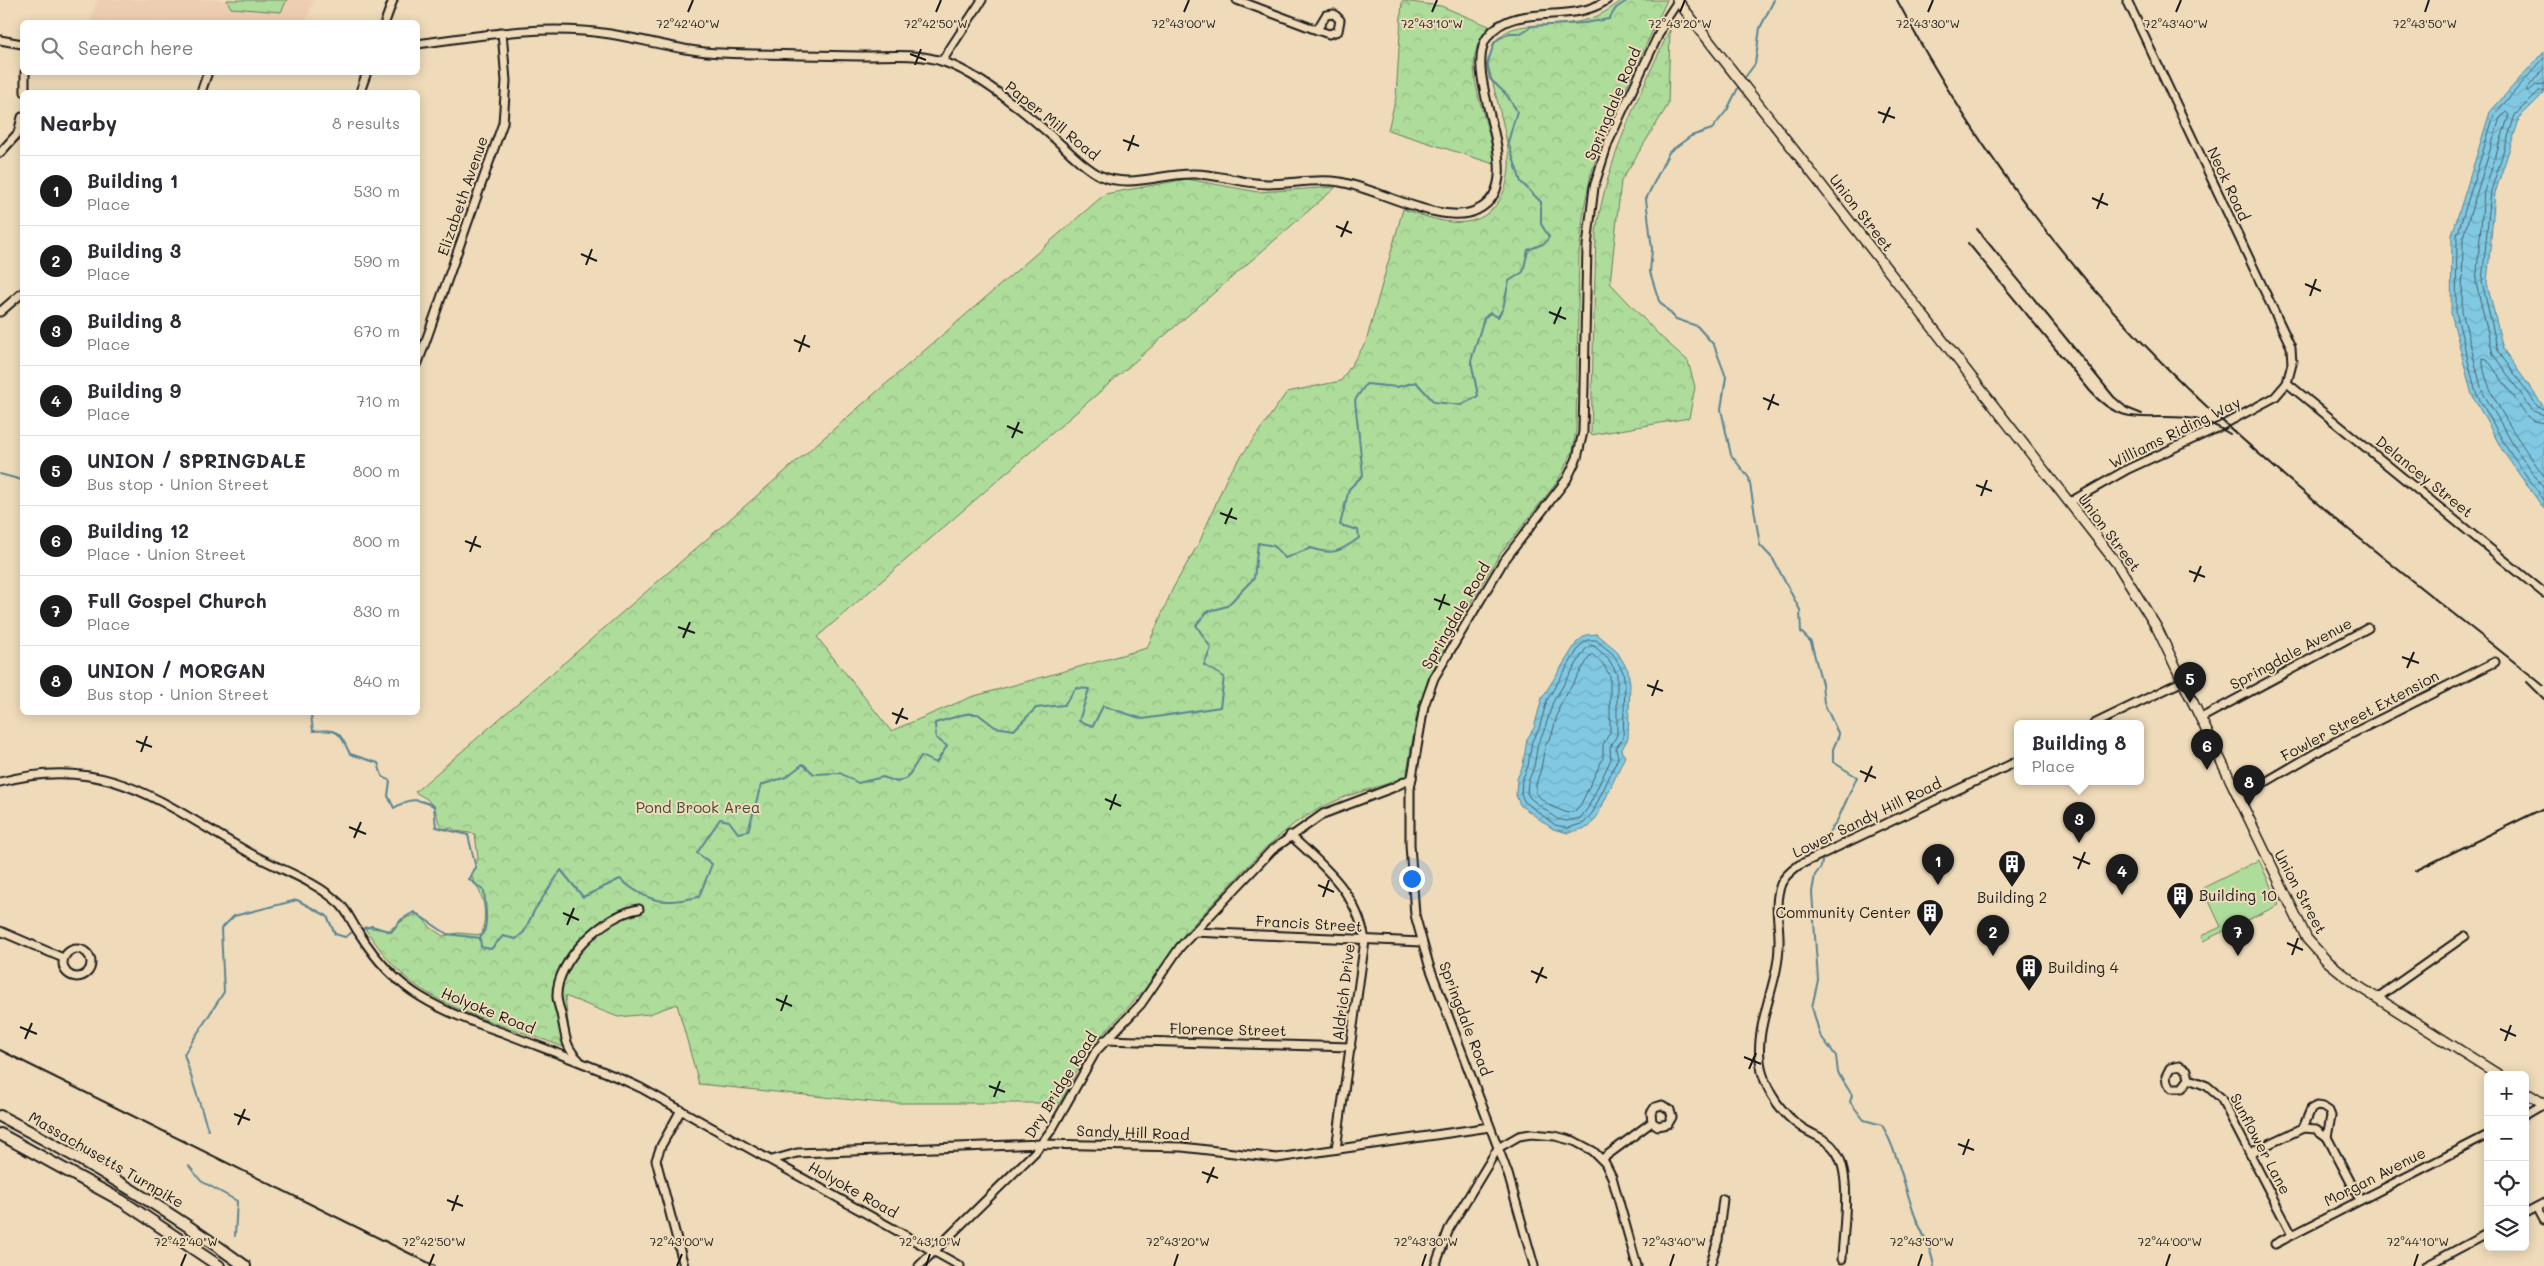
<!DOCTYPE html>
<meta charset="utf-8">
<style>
:root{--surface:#fff;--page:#f2f2f3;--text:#2b2b33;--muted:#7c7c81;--line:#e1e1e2;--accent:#1c1c1c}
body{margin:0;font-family:Mali,sans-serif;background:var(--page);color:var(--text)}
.controls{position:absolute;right:15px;bottom:15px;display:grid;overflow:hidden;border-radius:8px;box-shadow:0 2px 12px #0003}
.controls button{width:45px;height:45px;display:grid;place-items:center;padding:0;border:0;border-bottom:1px solid var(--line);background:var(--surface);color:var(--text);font:25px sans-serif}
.you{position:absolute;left:1411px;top:878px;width:18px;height:18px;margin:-12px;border:4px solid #fff;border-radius:50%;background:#1a73e8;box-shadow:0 0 0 8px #1a73e833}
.badge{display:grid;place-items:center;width:32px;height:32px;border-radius:50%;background:var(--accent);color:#fff;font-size:16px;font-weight:700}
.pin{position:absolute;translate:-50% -41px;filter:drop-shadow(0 1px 2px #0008)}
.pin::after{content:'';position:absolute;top:26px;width:18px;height:15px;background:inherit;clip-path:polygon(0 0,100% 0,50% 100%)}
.popup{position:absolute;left:2014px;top:720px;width:130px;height:65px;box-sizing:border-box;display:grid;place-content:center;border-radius:8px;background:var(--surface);filter:drop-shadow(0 1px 4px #0005);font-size:16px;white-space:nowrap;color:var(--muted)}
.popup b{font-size:19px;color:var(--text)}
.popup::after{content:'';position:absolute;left:50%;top:100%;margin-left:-10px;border:10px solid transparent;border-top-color:var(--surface)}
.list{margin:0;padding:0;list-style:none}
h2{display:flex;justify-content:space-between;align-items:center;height:65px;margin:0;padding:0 20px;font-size:21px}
h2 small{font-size:16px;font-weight:400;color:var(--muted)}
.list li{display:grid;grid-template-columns:32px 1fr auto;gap:15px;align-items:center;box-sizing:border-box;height:70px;padding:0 20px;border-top:1px solid var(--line)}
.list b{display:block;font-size:19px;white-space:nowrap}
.list p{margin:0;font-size:16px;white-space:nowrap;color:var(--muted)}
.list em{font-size:16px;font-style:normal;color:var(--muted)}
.icon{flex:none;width:28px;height:28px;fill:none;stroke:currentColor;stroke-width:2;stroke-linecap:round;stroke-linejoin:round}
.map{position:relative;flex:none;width:2544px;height:1266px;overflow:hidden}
.search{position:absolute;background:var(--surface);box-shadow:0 2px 12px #0003;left:20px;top:20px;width:400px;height:55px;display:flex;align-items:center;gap:12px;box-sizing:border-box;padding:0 18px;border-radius:8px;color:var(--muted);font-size:19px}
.panel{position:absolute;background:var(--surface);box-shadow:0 2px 12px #0003;left:20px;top:90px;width:400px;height:625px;border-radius:8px}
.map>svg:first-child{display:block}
.built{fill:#edceb3}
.green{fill:#aedc9b;stroke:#657c5c}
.forest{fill:url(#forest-crowns);stroke:#657c5c}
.water{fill:url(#water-waves);stroke:#598493}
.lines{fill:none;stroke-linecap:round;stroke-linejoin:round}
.shore{stroke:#44616b;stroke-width:1}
.stream{stroke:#598493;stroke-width:2}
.minor-casing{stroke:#1c1c1c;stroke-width:11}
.major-casing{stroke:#1c1c1c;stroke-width:12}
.highway-casing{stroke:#1c1c1c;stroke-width:14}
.minor{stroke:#efdbb9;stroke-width:7}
.major{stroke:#efdbb9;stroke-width:9}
.highway{stroke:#efdbb9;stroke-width:10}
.rail{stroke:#1c1c1c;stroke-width:2}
.ticks{fill:none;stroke:#1c1c1c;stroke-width:2}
.labels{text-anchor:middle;stroke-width:4;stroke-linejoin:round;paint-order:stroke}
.street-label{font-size:15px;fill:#1c1c1c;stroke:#efdbb9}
.park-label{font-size:15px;fill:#404c3c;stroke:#efdbb9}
.poi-label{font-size:15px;fill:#1c1c1c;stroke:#efdbb9;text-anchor:start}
.ticks-label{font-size:12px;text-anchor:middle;fill:#1c1c1c;stroke:#efdbb9;stroke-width:4;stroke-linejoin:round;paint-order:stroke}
</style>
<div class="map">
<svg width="2544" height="1266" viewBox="0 0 2544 1266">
<defs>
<pattern id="forest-crowns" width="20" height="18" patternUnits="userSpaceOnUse" patternTransform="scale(1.25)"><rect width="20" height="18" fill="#aedc9b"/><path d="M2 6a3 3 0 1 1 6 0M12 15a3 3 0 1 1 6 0" fill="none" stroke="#95bc85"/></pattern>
<pattern id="water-waves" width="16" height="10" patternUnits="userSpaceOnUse" patternTransform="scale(1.25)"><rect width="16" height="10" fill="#81c9e2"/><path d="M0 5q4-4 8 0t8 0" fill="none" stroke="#6facc1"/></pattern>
</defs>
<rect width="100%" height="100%" fill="#efdbb9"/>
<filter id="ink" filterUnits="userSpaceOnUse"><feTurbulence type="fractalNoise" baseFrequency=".02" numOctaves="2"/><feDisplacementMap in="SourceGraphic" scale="10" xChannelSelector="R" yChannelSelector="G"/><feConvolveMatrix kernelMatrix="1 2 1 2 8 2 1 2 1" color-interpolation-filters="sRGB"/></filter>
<g filter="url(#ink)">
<path class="built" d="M97,0H314L306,22H90Z"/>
<g class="green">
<path d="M227,0H287L281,12L231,8Z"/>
<path d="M2259,860L2279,905L2203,941L2201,936L2221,927L2203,888Z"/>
</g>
<g class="forest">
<path d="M1622,0H1667L1604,135L1591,174L1584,208L1579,255L1576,430L1573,450L1558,481L1500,554L1460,620L1428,679L1416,719L1406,778L1347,796L1322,807L1295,823L1264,849L1185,933L1145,989L1087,1051L1060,1103H882L699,1084L677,1004L649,1014L618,1017L565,996L571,1050C518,1028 446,1014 403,975C388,961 376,944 364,927L389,930L408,917L419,914L431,928L443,936L458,933L482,935C487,910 485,898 471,876L478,858L475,834L456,831L452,828L441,829L435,809L427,799L415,792L1105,194L1187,179L1258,192L1336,187L817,637L891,731L971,697L1147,648L1173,588L1200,541L1228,475L1287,392L1341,381L1366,342L1403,209C1420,215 1448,225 1466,222C1502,217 1513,179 1508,148C1503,120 1495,93 1488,65C1495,15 1533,29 1570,23C1591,21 1606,13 1622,0Z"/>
<path d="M1402,1L1441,6L1489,26C1454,66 1492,118 1494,164L1388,130L1396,97Z"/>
<path d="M1670,29L1668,105L1621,181L1610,283L1660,336L1688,361L1695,387L1689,418L1591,435L1596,233C1607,158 1639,96 1670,29Z"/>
</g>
<g class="water">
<path d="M2544,51V93L2520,117L2495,193L2487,283L2503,349L2544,407V509L2504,453L2472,395L2451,313L2452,235L2490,112Z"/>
<path d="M1597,634L1616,650L1628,670L1630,684L1628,738L1621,751L1625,756L1598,815L1589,827L1568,833L1553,829L1520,805L1516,795L1517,779L1523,765L1527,739L1534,728L1542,698L1577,642L1586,635Z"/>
</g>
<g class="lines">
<g class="shore">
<path d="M2544,58L2494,115L2457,236L2456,312L2476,393L2508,450L2544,500"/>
<path d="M2544,68L2526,90L2529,91L2536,85L2544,84"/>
<path d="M2544,90L2539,91L2515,115L2491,191L2482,282L2498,351L2538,407L2544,409"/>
<path d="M2544,415L2533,411L2493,354L2476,283L2484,192L2509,115L2506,112L2500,118L2463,237L2462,311L2482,391L2514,446L2544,489"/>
<path d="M2544,423L2535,421L2528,417L2487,359L2483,358C2480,388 2527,452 2544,476"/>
<path d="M1588,640H1596L1613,654L1623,672L1625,684L1623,737L1616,749L1618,758L1593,812L1584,823L1568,828L1555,825L1524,801L1521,794L1522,780L1528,766L1532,741L1539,729L1547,700L1580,646Z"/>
<path d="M1590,646H1594L1608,658L1617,674V735L1610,748L1611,759L1588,808L1580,818L1567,821L1557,819L1530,798L1527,793L1528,782L1534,767L1538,743L1544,731L1553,702L1585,650Z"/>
<path d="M1593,655L1603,664L1610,676V732L1603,745V758L1581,804L1575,811L1567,813L1549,805L1536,794V784L1541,769L1545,746L1552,734L1560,705L1590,656Z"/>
</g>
<g class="stream">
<path d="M1743,80L1755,64L1760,28L1774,0"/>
<path d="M1740,84L1727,110L1712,129L1691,136L1669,152L1646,199L1652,249L1650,272L1659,301L1676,319L1697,326L1714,345L1726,377L1721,409L1731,455L1749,478L1760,545L1773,559L1800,610L1801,632L1811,642L1822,684L1824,703L1839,735L1833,749V762L1857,777L1838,819L1827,835L1824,849"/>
<path d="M0,474L22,480"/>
<path d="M308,712L311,715L313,731C339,729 339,731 350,754L378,763L382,776L390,781L388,796L394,808C410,798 417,798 434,806L436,827L468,835L476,868L469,879L484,891C485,905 490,927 480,938"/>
<path d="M1823,856L1821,867L1815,875L1812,892L1818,980L1812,1007L1820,1035L1836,1056L1838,1073L1852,1095L1850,1102L1864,1120L1882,1125C1898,1153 1904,1186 1915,1216C1922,1233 1931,1247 1934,1266"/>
<path d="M359,930L372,926L391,932L402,919L414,912L447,934L480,938L481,947L491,949L503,936L516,939L524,932L534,911L561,870L583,897L620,879C650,904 662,904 699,897L712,864L697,853L720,819L729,821L738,833L748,831L761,785L786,777L803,764L814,774L840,773L858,783L883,777L897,782L907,778L921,756L936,763L947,746L936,738L935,723L965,714H978L995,727L1014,730L1036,708L1064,705L1076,688L1089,689L1079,721L1093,726L1103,706L1143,719L1220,707L1224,677L1204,665L1211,648L1196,625L1207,612L1227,606L1254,578L1258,543L1274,546L1285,558L1311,548C1333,556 1341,551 1359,538L1358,530L1340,525L1349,489L1363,475L1355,400L1366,384L1397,387L1416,382L1434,402L1461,405L1478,396L1471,361L1484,318L1490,313L1498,317L1503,308L1509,281L1523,272L1528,250L1545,243L1549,237L1541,224V202L1521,182L1508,142L1517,111L1506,94L1490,79L1487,65L1494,43L1498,39L1510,33H1521L1532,26L1584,23L1609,19L1616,8L1628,0"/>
<path d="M208,1130L184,1054L224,992L221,929L234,916L297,900L327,916L335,934L345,937L354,931"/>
<path d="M189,1166L201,1181L237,1201L235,1236"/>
</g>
<defs>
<g id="minor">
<path d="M1237,0L1317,30L1329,34L1338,31L1340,20L1334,14L1326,15L1317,30"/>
<path d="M385,22L393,0"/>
<path d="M0,40L22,44"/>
<path d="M418,44C481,35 545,24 610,34C647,40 684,52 722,53C770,55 818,55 865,56C890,56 920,53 944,62C979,74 1027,114 1055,139C1069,151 1082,166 1099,175C1128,189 1160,174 1191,174C1217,173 1242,184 1268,184C1292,184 1316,178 1340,182C1377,188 1443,227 1477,210C1535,183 1458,76 1488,36C1514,1 1570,26 1607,0"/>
<path d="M942,61L982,0"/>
<path d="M25,92V72"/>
<path d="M201,92L208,72"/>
<path d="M360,92L367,72"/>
<path d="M0,153L18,133L22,117"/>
<path d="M0,312L22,293"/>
<path d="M418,363L503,123L506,81L502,32"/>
<path d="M2287,383L2544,593"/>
<path d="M2070,502L2128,469L2219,427L2275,397L2287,383L2292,364L2291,347L2127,0"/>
<path d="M2201,718L2368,628"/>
<path d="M2094,724L2183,681"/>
<path d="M0,782C107,753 161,803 248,852C278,869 315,880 340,904C348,912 352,923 359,933C374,957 396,982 421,997C447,1013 476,1023 504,1033C550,1051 597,1067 641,1088L960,1266"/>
<path d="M2238,798L2331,744L2495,662"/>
<path d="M1290,835C1324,866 1357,893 1365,940L1336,1149"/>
<path d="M0,931L63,958"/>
<path d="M1194,932L1422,942"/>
<circle cx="77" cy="963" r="14"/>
<path d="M2377,998L2465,936"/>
<path d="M1104,1040L1351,1047"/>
<path d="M579,1060C565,1047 566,1037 562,1019C561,1011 557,1003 557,996C556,960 605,914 639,909"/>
<path d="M2189,1079L2187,1070L2179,1066L2170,1068L2166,1076L2167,1083L2172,1088H2182L2189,1079L2207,1086L2221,1098L2292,1235"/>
<path d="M681,1110L661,1146L656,1160L684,1266"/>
<path d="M2525,1115L2544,1104"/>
<path d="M2303,1128L2316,1129L2327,1137"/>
<path d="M2250,1153L2303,1128L2311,1109L2317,1106L2323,1107L2329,1111L2331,1116L2327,1137L2360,1200"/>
<path d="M1602,1159L1652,1122L1658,1126L1668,1124L1672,1117L1670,1110L1662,1105L1655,1107L1651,1113L1652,1122"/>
<path d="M772,1160L797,1153L1041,1144L1182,1147L1277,1158L1490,1127"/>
<path d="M2537,1207L2544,1220"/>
<path d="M2525,1213L2544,1203"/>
<path d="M2275,1244L2488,1135"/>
<path d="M1842,1259C1843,1230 1853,1174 1835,1150C1827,1138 1812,1135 1801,1127C1782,1114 1768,1093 1762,1072C1751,1028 1779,987 1779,944C1780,924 1773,904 1781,884C1784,876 1792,870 1799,865L2018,761"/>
<path d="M919,1266L1035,1152L1052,1129L1096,1051L1141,1004L1180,947L1272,850L1323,814L1392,788L1412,778"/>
<path d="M1435,1266L1449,1229L1498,1148L1519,1136L1531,1134L1555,1136L1574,1141L1593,1151L1605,1163L1612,1177L1637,1266"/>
<path d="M1534,1266L1508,1174L1429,965L1415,915L1410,844V789L1424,706L1434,678L1503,562L1567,479L1577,458L1583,432L1587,246L1594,187L1608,143L1621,114L1665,21L1678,1"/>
<path d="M1710,1266L1718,1240L1723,1199"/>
<path d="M2426,1266L2488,1233"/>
</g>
<g id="major">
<path d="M1677,0L2118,565L2157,628L2307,939L2326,960L2358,986L2499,1075"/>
<path d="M2525,1092L2544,1104"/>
</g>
<g id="highway">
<path d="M0,1116C86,1160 167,1209 245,1266"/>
<path d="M0,1134L122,1201L219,1266"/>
</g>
</defs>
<use href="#minor" class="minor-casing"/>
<use href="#major" class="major-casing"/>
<use href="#highway" class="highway-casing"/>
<use href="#minor" class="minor"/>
<use href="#major" class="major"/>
<use href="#highway" class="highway"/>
<g class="rail">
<path d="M1897,0C1969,137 2061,262 2171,372C2286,486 2418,584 2544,686"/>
<path d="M1977,229L2114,397L2127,408L2142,414"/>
<path d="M1968,243L2090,391C2124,431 2152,411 2195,419C2207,421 2219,427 2230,434"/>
<path d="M2527,682L2544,699"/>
<path d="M2415,871L2544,808"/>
<path d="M0,1050L435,1266"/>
</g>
</g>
</g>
<path class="ticks" d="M688,12L693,0M936,12L941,0M1184,12L1189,0M1432,12L1437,0M1680,12L1685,0M1928,12L1933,0M2176,12L2181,0M2425,12L2429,0M910,54L926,60M915,65L921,49M1878,112L1895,118M1883,123L1890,107M1123,140L1139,146M1128,151L1134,135M2092,198L2108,205M2097,209L2103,193M1336,226L1352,233M1341,237L1348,221M581,254L597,261M586,265L592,249M2305,284L2321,291M2310,296L2316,279M1549,312L1566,319M1554,324L1561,307M794,340L810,347M799,352L805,335M1763,398L1779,405M1768,410L1774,394M1007,426L1023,433M1012,438L1019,422M1976,485L1992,491M1981,496L1987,480M1220,513L1237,519M1225,524L1232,508M465,541L481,547M470,552L476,536M2189,571L2205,577M2194,582L2201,566M1434,599L1450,605M1439,610L1445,594M678,627L695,633M683,638L690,622M2402,657L2419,663M2407,668L2414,652M1647,685L1663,691M1652,696L1658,680M892,713L908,719M896,724L903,708M136,741L152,747M141,752L147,736M1860,771L1876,778M1865,782L1872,766M1105,799L1121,806M1110,810L1116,794M349,827L366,834M354,838L361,822M2073,857L2090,864M2078,869L2085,852M1318,885L1334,892M1323,897L1329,880M563,913L579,920M567,925L574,908M2287,943L2303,950M2292,955L2298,938M1531,971L1547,978M1536,983L1543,967M776,999L792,1006M781,1011L787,995M20,1027L37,1034M2500,1029L2516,1036M25,1039L32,1023M2505,1041L2511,1025M1744,1057L1761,1064M1749,1069L1756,1053M989,1086L1005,1092M994,1097L1000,1081M234,1114L250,1120M238,1125L245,1109M1958,1144L1974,1150M1963,1155L1969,1139M1202,1172L1218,1178M1207,1183L1214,1167M447,1200L463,1206M452,1211L458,1195M181,1266L186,1254M429,1266L434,1254M677,1266L682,1254M926,1266L930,1254M1174,1266L1178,1254M1422,1266L1426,1254M1670,1266L1674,1254M1918,1266L1922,1254M2166,1266L2170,1254M2414,1266L2418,1254"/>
<defs>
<symbol id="building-pin" viewBox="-11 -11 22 30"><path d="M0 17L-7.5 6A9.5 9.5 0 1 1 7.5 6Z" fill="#1c1c1c" stroke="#efdbb9"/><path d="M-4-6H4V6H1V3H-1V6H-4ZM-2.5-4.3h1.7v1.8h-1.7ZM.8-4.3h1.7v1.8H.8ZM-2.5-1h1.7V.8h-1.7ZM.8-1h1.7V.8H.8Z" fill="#fff"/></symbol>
</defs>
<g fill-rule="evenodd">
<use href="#building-pin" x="1996" y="848" width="32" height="43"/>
<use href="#building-pin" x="2164" y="880" width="32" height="43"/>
<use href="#building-pin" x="1914" y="897" width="32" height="43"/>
<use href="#building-pin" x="2013" y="952" width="32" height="43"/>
</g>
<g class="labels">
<g class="street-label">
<text transform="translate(1613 104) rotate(-67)" y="5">Springdale Road</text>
<text transform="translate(1052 121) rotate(39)" y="5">Paper Mill Road</text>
<text transform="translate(2228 184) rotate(65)" y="5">Neck Road</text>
<text transform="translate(463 196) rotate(-71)" y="5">Elizabeth Avenue</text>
<text transform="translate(1861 213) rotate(52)" y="5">Union Street</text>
<text transform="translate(2175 433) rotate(-26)" y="5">Williams Riding Way</text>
<text transform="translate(2424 477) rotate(39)" y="5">Delancey Street</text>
<text transform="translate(2109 533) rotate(53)" y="5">Union Street</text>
<text transform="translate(1456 616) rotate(-60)" y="5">Springdale Road</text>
<text transform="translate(2291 654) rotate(-28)" y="5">Springdale Avenue</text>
<text transform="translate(2360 716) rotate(-28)" y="5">Fowler Street Extension</text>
<text transform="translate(1867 818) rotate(-26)" y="5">Lower Sandy Hill Road</text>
<text transform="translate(2300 892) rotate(62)" y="5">Union Street</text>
<text transform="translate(1309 924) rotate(3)" y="5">Francis Street</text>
<text transform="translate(1344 992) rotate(-83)" y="5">Aldrich Drive</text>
<text transform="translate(488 1011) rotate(22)" y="5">Holyoke Road</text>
<text transform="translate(1465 1019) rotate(69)" y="5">Springdale Road</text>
<text transform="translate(1228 1030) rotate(1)" y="5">Florence Street</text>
<text transform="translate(1061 1085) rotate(-58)" y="5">Dry Bridge Road</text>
<text transform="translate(1133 1133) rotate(2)" y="5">Sandy Hill Road</text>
<text transform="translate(2260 1144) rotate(62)" y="5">Sunflower Lane</text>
<text transform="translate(106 1160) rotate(30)" y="5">Massachusetts Turnpike</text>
<text transform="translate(2375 1177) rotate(-27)" y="5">Morgan Avenue</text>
<text transform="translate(853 1190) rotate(29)" y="5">Holyoke Road</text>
</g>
<g class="park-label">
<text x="698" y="813">Pond Brook Area</text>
</g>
<g class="poi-label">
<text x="2199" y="901">Building 10</text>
<text x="2012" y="903" text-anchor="middle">Building 2</text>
<text x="1911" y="918" text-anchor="end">Community Center</text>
<text x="2048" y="973">Building 4</text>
</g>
</g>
<g class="ticks-label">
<text x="688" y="28">72°42'40"W</text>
<text x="936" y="28">72°42'50"W</text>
<text x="1184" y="28">72°43'00"W</text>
<text x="1432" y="28">72°43'10"W</text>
<text x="1680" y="28">72°43'20"W</text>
<text x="1928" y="28">72°43'30"W</text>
<text x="2176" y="28">72°43'40"W</text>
<text x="2425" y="28">72°43'50"W</text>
<text x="186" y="1246">72°42'40"W</text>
<text x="434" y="1246">72°42'50"W</text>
<text x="682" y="1246">72°43'00"W</text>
<text x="930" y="1246">72°43'10"W</text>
<text x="1178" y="1246">72°43'20"W</text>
<text x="1426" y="1246">72°43'30"W</text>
<text x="1674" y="1246">72°43'40"W</text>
<text x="1922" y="1246">72°43'50"W</text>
<text x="2170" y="1246">72°44'00"W</text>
<text x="2418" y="1246">72°44'10"W</text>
</g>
</svg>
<div class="controls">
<button>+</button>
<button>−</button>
<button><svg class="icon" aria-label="locate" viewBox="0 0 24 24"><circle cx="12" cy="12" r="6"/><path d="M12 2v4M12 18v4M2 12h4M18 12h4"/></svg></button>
<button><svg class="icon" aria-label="layers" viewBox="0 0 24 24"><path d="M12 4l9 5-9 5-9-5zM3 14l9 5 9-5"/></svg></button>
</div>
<div class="you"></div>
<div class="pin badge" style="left:1938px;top:885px">1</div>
<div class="pin badge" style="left:1993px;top:956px">2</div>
<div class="pin badge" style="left:2079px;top:843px">3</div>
<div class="popup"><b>Building 8</b>Place</div>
<div class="pin badge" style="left:2122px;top:895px">4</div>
<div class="pin badge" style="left:2190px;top:703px">5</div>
<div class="pin badge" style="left:2207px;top:770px">6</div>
<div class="pin badge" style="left:2238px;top:956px">7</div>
<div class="pin badge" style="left:2249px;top:806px">8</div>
<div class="search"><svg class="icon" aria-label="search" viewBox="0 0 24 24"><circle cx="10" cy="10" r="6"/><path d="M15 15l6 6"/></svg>Search here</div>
<section class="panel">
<h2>Nearby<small>8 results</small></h2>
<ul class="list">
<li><span class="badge">1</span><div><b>Building 1</b><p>Place</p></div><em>530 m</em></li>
<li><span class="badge">2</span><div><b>Building 3</b><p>Place</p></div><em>590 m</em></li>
<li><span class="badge">3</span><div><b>Building 8</b><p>Place</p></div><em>670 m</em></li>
<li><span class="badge">4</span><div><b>Building 9</b><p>Place</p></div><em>710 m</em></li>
<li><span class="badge">5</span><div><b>UNION / SPRINGDALE</b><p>Bus stop · Union Street</p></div><em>800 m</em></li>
<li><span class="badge">6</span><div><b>Building 12</b><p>Place · Union Street</p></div><em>800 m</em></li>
<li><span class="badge">7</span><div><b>Full Gospel Church</b><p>Place</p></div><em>830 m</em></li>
<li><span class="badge">8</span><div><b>UNION / MORGAN</b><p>Bus stop · Union Street</p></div><em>840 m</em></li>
</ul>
</section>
</div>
